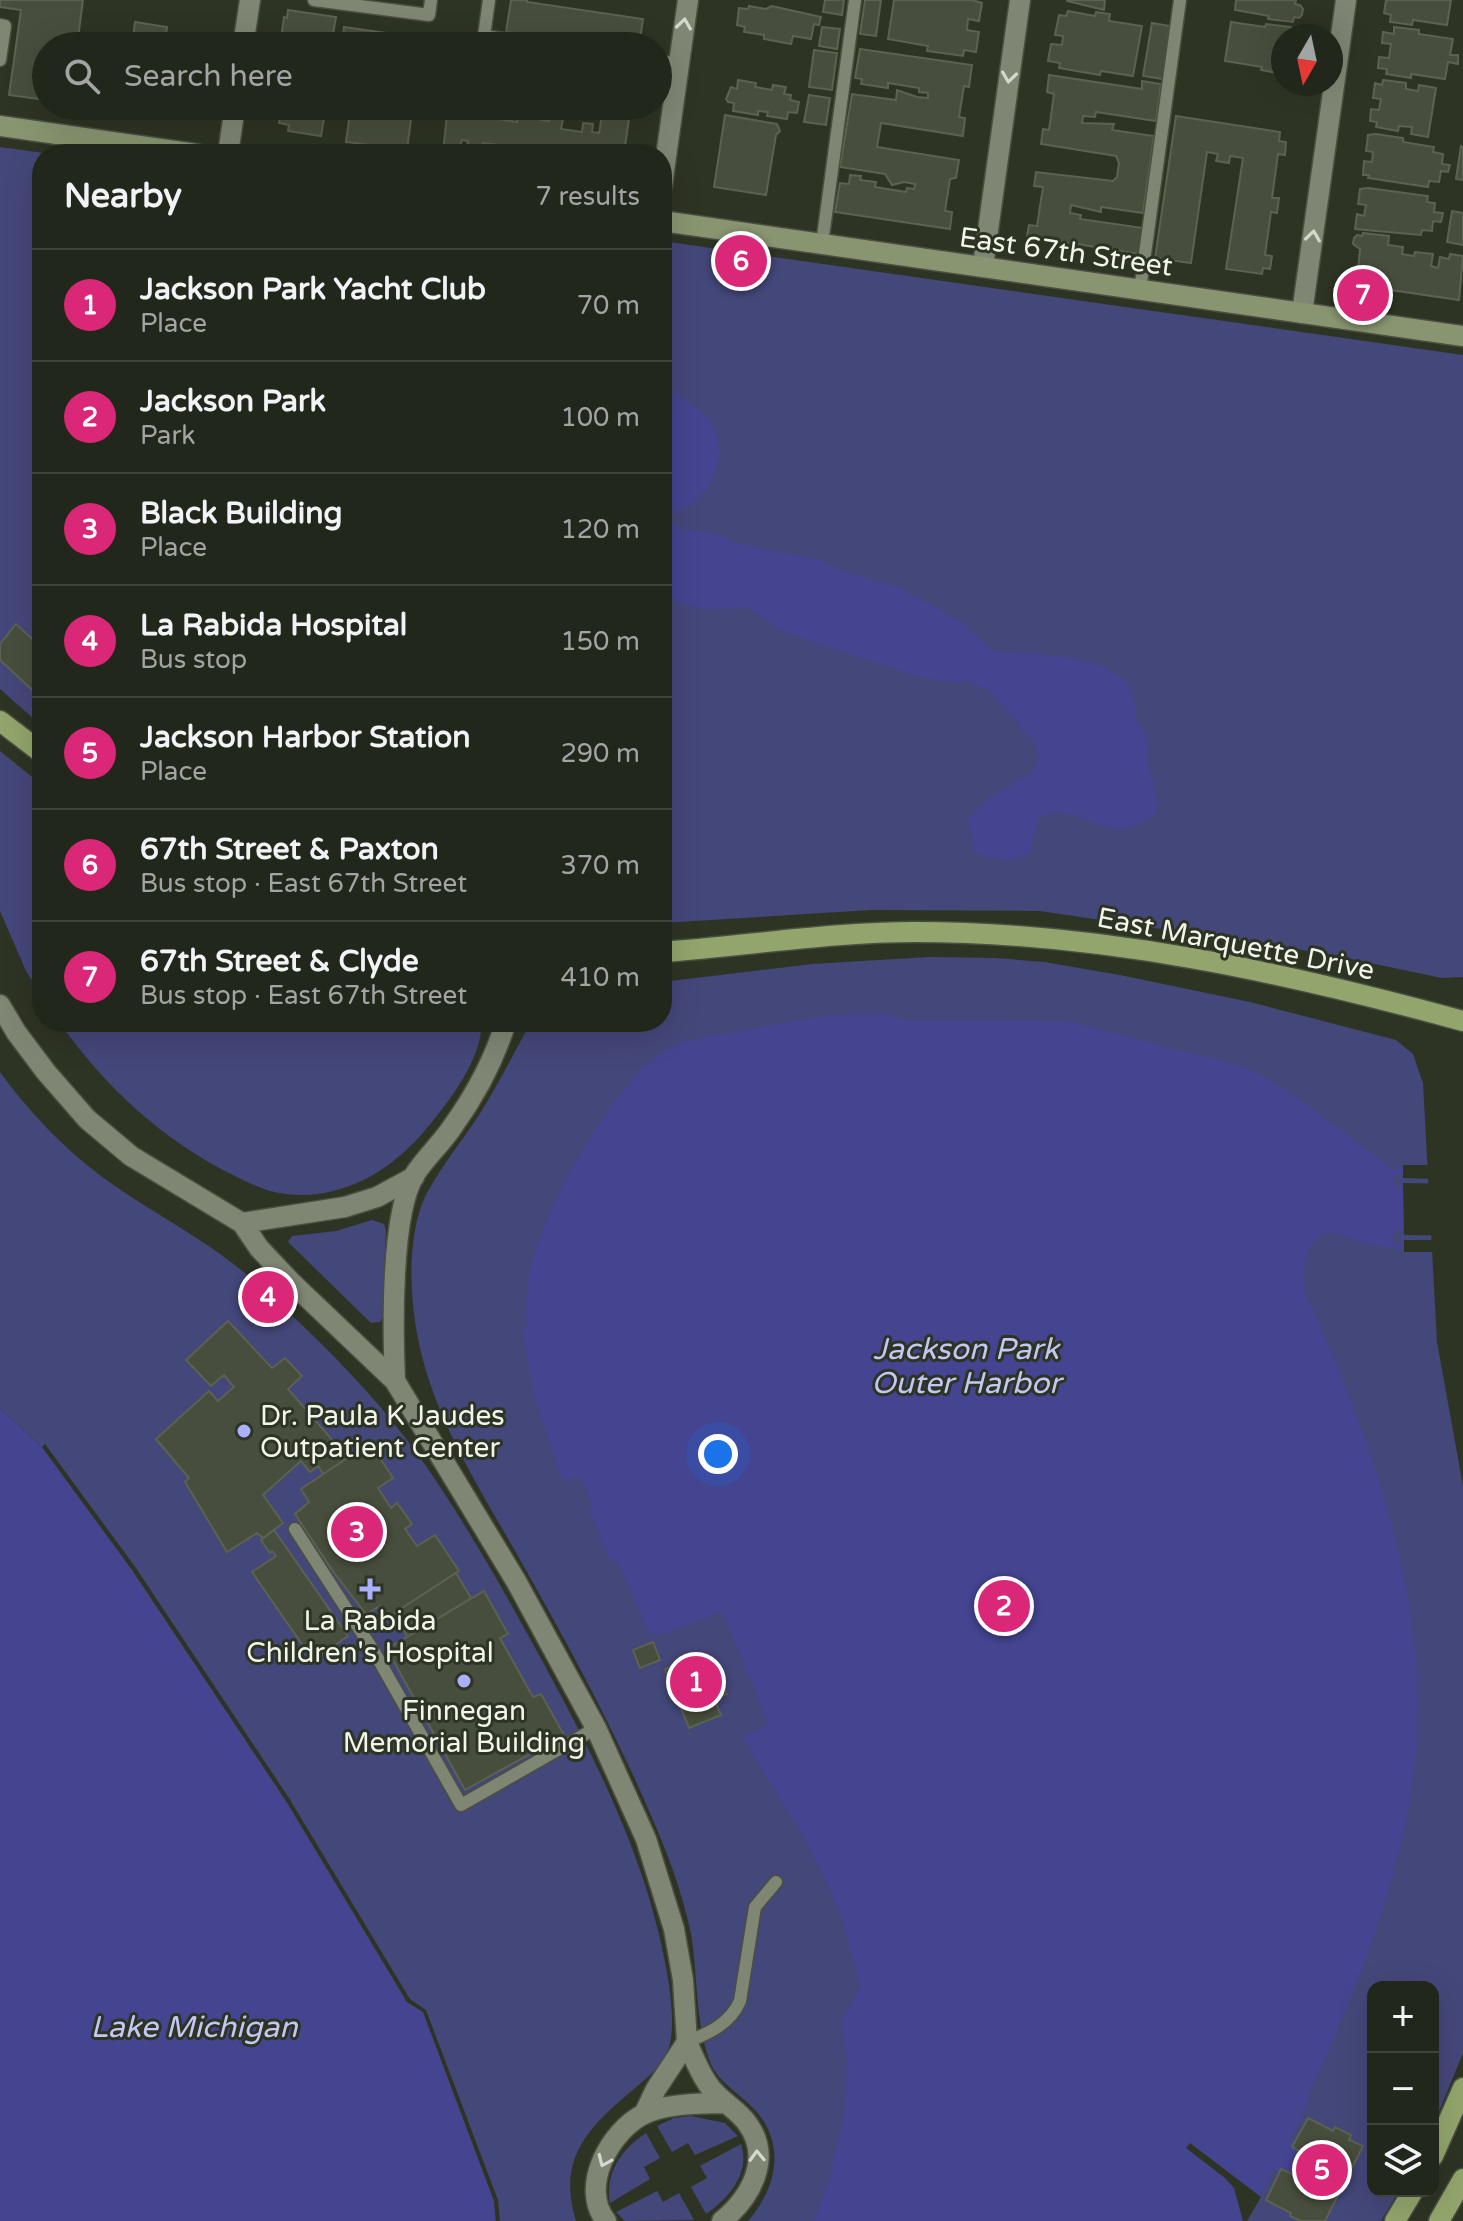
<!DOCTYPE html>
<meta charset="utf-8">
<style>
:root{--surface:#22271b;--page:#2e3328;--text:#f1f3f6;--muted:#a2a5a3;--line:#3f443a;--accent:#db2777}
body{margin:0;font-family:"Varela Round",sans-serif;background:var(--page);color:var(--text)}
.controls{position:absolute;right:24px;bottom:24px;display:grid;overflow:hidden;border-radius:16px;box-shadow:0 8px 32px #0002}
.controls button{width:72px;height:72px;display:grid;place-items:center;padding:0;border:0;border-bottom:2px solid var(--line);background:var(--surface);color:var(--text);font:40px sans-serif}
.compass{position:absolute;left:1271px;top:24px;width:72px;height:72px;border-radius:50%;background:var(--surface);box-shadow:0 8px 32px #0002;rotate:189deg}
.you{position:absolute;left:718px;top:1454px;width:28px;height:28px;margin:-20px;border:6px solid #fff;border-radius:50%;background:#1a73e8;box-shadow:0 0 0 12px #1a73e833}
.badge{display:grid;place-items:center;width:52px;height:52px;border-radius:50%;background:var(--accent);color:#fff;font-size:26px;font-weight:700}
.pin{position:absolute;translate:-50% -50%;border:4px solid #fff;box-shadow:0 2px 8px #0006}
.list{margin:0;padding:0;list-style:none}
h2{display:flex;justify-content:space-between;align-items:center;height:104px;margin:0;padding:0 32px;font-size:34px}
h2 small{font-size:26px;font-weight:400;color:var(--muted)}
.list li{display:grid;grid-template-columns:52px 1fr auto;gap:24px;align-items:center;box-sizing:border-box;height:112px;padding:0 32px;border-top:2px solid var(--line)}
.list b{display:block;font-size:30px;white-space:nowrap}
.list p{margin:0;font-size:26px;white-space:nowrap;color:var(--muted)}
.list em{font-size:26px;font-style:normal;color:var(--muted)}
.icon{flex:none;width:44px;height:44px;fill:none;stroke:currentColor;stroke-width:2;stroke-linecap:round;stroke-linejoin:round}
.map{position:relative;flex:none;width:1463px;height:2221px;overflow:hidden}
.search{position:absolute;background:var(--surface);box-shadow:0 8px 32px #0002;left:32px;top:32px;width:640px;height:88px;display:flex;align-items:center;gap:20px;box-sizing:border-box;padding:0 28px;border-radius:44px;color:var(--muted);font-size:30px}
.panel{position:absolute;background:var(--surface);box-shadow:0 8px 32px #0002;left:32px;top:144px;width:640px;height:888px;border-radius:32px}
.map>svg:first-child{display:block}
.green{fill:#444779}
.water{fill:#444491}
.pier{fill:#2e3424}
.building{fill:#484e3d;stroke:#5c6251;stroke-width:2}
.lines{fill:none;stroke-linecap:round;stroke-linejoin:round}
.lane-casing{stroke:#4b4f42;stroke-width:15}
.street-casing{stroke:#4b4f42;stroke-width:23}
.secondary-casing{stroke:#4b4f42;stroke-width:23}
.primary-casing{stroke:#4b4f42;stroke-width:23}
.lane{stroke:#7f8674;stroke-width:12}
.street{stroke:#7f8674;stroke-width:20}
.secondary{stroke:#889570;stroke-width:20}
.primary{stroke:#92a56c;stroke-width:20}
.oneway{stroke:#d4d9cd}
.poi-dot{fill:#a9b0fc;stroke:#2e3424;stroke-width:3}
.labels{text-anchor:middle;stroke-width:6;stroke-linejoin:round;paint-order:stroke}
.street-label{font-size:28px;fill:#f1f5eb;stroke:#2e3424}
.poi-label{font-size:28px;fill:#f1f5eb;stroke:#2e3424}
.water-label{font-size:30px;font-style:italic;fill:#c2c7f3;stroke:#2e3424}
</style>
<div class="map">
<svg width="1463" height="2221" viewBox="0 0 1463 2221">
<rect width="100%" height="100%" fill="#2e3424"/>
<g class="green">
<path d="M0,147L51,154H42V726L0,689Z"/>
<path d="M662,241L1463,355V977L1442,978L1322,953L1040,911L871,910L662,923Z"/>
<path d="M0,751L42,785V996L26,971L0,911Z"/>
<path d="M929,957L996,958L1044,962L1120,975L1250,1002L1396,1040L1413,1054L1423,1083L1437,1342L1463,1486V2053L1433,2126V1987H1373V2191H1399L1381,2221H748C777,2188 787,2142 753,2108C738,2092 716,2081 709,2059C695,2020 698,1975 691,1934C683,1895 669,1857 653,1820C616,1733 570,1648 523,1565C474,1477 417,1396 412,1291C410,1261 413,1219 427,1193C442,1165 462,1141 479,1115C498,1085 514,1053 531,1022H662V982L812,964Z"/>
<path d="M59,1022H482C481,1060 451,1099 427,1128C393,1170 342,1201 286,1194C267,1192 251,1184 235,1176C163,1141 105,1087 59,1022Z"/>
<path d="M0,1072C32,1116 72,1157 118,1188C163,1219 213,1244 254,1281C316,1336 379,1398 426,1466C472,1533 512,1605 551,1677C589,1748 627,1823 650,1901C660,1936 681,2016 668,2050C663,2065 647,2078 635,2088C590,2126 556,2157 576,2221H496L494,2201L407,2002L42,1447L0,1408Z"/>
<path d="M372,1220L384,1224L386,1230L383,1317L380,1322L371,1323L288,1242L292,1236L336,1231Z"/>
<path d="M691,2116L725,2123L738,2136L695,2155L688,2143L672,2152L657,2126L674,2118Z"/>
<path d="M646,2133L660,2158L644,2167L650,2179L610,2203C605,2172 621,2150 646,2133Z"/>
<path d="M741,2144C751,2173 728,2199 706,2214L691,2187L707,2178L700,2166Z"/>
<path d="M657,2191L663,2202L679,2193L694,2220L625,2221L616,2212Z"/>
</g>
<g class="water">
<path d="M662,385C675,394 700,408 708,419C730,447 717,488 687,507C681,511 670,511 663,513L664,522L674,524L679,529L707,532L722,535L735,543L820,560L839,570L900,588L960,621L993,651C1031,655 1108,651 1131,690C1136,698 1134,711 1137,720C1140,727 1146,734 1148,742C1149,748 1148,755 1148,761C1149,780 1162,793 1156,814C1147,820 1138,826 1127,828C1098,834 1066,799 1039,818L1030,852C1014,863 990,860 974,851L968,818L989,798L1031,772L1039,759L1034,741L988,690L968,681L954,683L914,675L822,645L779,629L748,607C714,611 694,611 662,595Z"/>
<path d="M854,1014H886L909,1020L1066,1021L1235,1064L1261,1075L1292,1094L1392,1169H1463V1176L1398,1174L1391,1181L1398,1187L1463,1188V1232L1396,1231L1390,1237L1396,1243L1463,1244V1248C1432,1248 1399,1250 1369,1244C1356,1242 1338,1230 1327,1234C1303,1241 1302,1273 1305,1293C1362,1417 1411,1548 1418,1686C1424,1824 1365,1975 1307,2097L1310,2100L1289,2141L1294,2144L1293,2147L1302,2153L1292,2174L1282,2169L1279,2171L1274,2169L1247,2221H814L829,2180L844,2117L847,2061L841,2022L860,1987L842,1919L831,1892L806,1841L742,1737L769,1725L722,1611L661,1635L650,1634L616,1559L611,1561L589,1510L593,1507L582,1479L576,1477L562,1480L534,1396L522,1328L527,1327C525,1308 526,1290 530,1272C542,1211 614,1079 669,1049C690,1038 717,1035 740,1031C778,1024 815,1016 854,1014Z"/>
<path d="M0,1408L42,1447L132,1570L286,1801L407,2002L423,2012L494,2201L496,2221H0Z"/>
</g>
<g class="pier">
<path d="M1403,1165H1463V1180L1403,1178Z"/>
<path d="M1403,1183L1463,1184V1236L1404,1235Z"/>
<rect x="1404" y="1240" width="59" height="12"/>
<path d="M45,1444L136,1568L289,1798L410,1999L426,2010L498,2200L500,2221H496L494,2201L423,2012L407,2002L286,1801L132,1570L42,1447Z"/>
<path d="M1190,2143L1261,2197L1247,2221H1243L1234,2188L1225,2178L1186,2148Z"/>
</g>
<g class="building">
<path d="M0,0H83L77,46H46V100L9,95L21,10L0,7Z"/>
<path d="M511,0H527V2L643,19L639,46H605L506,32Z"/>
<path d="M825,0H844L842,15L823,12Z"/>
<path d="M865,0H881L876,36L860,34Z"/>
<path d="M894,0H972L982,3L979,21L968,19L967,30L979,32L976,52L964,50L963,56L927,51L928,46L888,39Z"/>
<path d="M1105,0L1104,10L1067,1V0Z"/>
<path d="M1236,0H1296L1295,4L1300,5L1303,9L1302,15L1299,18L1294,17L1293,22L1268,19L1269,16L1235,10Z"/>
<path d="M1386,0H1451L1447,25L1413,20L1412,25L1390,22L1391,15L1384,13Z"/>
<path d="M749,6L766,9L772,6L821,17L819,25L814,24L811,39L793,36L791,44L764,39V35L744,32L745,27L737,25L739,8L748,9Z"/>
<path d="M288,10L336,17L331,46H280L284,17L287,18Z"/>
<path d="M1068,11L1095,16L1096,12L1110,14L1109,21L1142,26L1133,76L1101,71L1100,75L1059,68L1060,63L1048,61L1051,44L1062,45L1063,36L1055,35L1059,15L1066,16Z"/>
<path d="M135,22L167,27L164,46H132Z"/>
<path d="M1231,22L1265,27L1266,24L1291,27L1290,33L1299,35L1283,36V74L1261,70L1262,67L1225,61Z"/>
<path d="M1152,23L1170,26L1163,79L1143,76Z"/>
<path d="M344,27L444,41V46H342Z"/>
<path d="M822,27L840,29L837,49L819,46Z"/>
<path d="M1394,27L1419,30V34L1453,39L1450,55H1458V64L1448,62L1445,79L1411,74V78L1386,74L1387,69L1378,68L1379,57L1389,58L1391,44L1382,43L1383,32L1394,34Z"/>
<path d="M860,49L972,65L969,87L964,86L959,117L965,118L963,136L881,123L877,147L959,160L956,178L950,179L945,211L952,212L950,229L835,212L840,183L849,184L850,175L861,176L860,180L876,182L875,187L906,192L907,188L914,189L915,184L904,182L892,185L885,174L840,167L852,94L896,100L897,90L917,97L928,98V93L919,92V88L888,83V88L861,84L862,79L855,78Z"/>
<path d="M814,50L837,53L832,90L809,87Z"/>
<path d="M1049,75L1142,89V81L1161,84L1156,121L1096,112L1095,117L1083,116L1082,123L1114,124L1112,130L1154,136L1143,213L1101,207V212L1071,205L1070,213L1081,215L1080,219L1143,228L1139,254L1027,236L1029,225L1037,226L1043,187L1034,186L1036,172L1113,181L1117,177L1119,163L1116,156L1041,144L1043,129L1049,130L1054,94L1047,92Z"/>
<path d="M738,80L756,83L755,87L772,90L773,85L786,87L784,94L791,95L790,100L799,102L797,113L788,112L787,119L767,116L768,112L758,111V115L733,111L734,103L728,102L726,99L731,87L737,89Z"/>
<path d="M1383,80L1406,83V89L1418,91L1419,85L1436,88L1428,137L1411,134L1412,127L1399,126L1398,131L1376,127L1377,122L1370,121L1371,109L1379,110L1381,99L1373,98L1375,83L1382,85Z"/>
<path d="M809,95L830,98L826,125L804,122Z"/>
<path d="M272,106H321V111L325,112L321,136L288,131L289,125L279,123L280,117L270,115Z"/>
<path d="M351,106H405L404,110L412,112L407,150L346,142Z"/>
<path d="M448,106H476L474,116L482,117L483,106L492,108L491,118L517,122L518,113L530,115V118L549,121L550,117L563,119L561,129L582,132L583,123L593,124L592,132L599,133L602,115L616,117L617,110L630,112L624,154H534L530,151L527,154L513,152L514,147L483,143V148L467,146L468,141L462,140L457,154L443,152Z"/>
<path d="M725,115L777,124L780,131L776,135L766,195L714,187Z"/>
<path d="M1176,116L1280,132L1279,141L1286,142L1285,155L1278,154L1272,198H1279L1277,213L1271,212L1265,255L1272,256L1270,269L1263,268L1262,274L1226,269L1243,158L1230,156L1229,163L1216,161L1218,154L1207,152L1191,263L1155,258Z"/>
<path d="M1376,134L1403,138V142L1434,147L1433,152L1443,154L1442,164L1450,165L1448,172L1441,171L1439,182L1429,181L1428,187L1368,178L1369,175H1363L1364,161L1372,162L1373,152L1366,151L1368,135Z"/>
<path d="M1461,146L1463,147V180L1456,179Z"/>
<path d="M1368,188L1428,196L1427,202L1435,203L1434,212L1443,213L1441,222L1433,221L1432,231L1422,230L1421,235L1355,229L1357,214L1364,216L1366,205L1358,204L1360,189Z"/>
<path d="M1452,211L1463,213V245L1447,242Z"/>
<path d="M1363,233L1389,236L1388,245L1403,247L1402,254L1414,256L1415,252L1433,254L1431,266L1438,268L1440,257L1449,259L1450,254L1463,256L1459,300L1350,284L1347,281L1348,273L1352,270L1358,271L1360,249L1353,244L1354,238L1357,235L1362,236Z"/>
<path d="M16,624L42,648V699L0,660V644Z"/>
<path d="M228,1321L272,1368L285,1358L302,1376L288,1389L348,1458L324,1475L318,1466L310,1472L301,1461L263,1495L283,1523L263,1538L257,1533L227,1552L185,1482L189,1478L156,1439L209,1391L218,1401L234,1387L224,1375L211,1386L186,1360Z"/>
<path d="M370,1443L393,1478L378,1488L391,1508L397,1503L405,1514L412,1524L405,1529L417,1546L435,1535L459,1571L389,1617L380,1606L366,1614L332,1570L295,1514L309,1502L301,1489Z"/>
<path d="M274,1530L348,1636L313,1660L252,1572L276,1556L272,1551L270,1553L261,1540Z"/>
<path d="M456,1573L471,1598L408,1637L393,1614Z"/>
<path d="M484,1591L508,1634L500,1638L533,1697L541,1694L564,1735L465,1790L387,1649Z"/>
<path d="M653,1642L660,1660L640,1668L633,1650Z"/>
<path d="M696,1656L700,1666L713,1661L727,1694L714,1699L721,1715L689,1728L665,1669Z"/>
<path d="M1308,2118L1333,2131L1335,2127L1351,2135L1349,2140L1363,2146L1325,2221H1301L1290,2216L1291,2213L1266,2200L1281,2169L1292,2174L1302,2153L1292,2147Z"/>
</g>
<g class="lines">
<defs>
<g id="lane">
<path d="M314,0L429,15L431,0"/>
<path d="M489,0L484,36L553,46"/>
<path d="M0,25L5,26L0,60"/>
<path d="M658,61L679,64"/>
<path d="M822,244L855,0"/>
<path d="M1140,290L1180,0"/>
<path d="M295,1529L373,1650L461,1805L596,1728"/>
<path d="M687,2042C709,2033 730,2024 740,2001L755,1907L776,1882"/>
</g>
<g id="street">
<path d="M243,46L250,0"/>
<path d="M228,154L235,106"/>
<path d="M662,185L688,0"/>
<path d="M983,266L1020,0"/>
<path d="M1302,313L1346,0"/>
<path d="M0,1005L16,1032L46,1072L87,1119L131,1156L242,1223L259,1248L291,1282L395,1381L516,1581L596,1728L646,1839L674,1929L683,1980L687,2042"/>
<path d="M242,1223L345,1207L377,1197L414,1177"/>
<path d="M395,1381C393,1334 390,1214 415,1174C426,1157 442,1143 453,1126C476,1094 494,1060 506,1022"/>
<path d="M644,2114L656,2089L687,2042C694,2058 700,2074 710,2087C720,2101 737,2109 747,2123C773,2158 751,2197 722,2221"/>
<path d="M606,2221C579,2187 610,2131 644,2114C668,2103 700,2104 726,2103"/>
</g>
<g id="secondary">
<path d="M0,126L196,154"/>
<path d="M662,221L1463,336"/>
</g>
<g id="primary">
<path d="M0,721L42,753"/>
<path d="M662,952C747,946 830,932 915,932C1101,932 1284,972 1463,1021"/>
<path d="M1433,2156L1463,2088"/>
<path d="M1395,2221L1413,2191"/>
<path d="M1439,2221L1463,2179"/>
</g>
</defs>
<use href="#lane" class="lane-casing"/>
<use href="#street" class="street-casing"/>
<use href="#secondary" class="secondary-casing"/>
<use href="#primary" class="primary-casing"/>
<use href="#lane" class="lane"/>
<use href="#street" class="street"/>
<use href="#secondary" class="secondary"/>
<use href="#primary" class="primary"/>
</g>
<defs><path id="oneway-chevron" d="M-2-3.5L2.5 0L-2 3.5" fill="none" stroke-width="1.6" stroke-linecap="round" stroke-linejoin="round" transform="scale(2)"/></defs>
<g class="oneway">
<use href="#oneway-chevron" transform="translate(684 24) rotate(-82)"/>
<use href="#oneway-chevron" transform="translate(1009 77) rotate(98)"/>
<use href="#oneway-chevron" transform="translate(1313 236) rotate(-82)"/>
<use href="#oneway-chevron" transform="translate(757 2156) rotate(-92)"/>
<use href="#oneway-chevron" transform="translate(604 2161) rotate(114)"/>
</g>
<g class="poi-dot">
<circle cx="244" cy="1431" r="8"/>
<path d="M366 1577h8v8h8v8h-8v8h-8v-8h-8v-8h8z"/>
<circle cx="464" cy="1681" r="8"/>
</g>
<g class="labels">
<g class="street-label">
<text transform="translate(1066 251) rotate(8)" y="10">East 67th Street</text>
<text transform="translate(1236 943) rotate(11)" y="10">East Marquette Drive</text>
</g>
<g class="poi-label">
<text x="260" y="1425" text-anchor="start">Dr. Paula K Jaudes<tspan x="260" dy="32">Outpatient Center</tspan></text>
<text x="370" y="1630">La Rabida<tspan x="370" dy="32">Children's Hospital</tspan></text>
<text x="464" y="1720">Finnegan<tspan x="464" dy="32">Memorial Building</tspan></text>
</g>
<g class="water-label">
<text x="966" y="1359">Jackson Park<tspan x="966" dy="34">Outer Harbor</tspan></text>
<text x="194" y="2037">Lake Michigan</text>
</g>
</g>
</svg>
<div class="controls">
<button>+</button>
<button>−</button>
<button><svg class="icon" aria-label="layers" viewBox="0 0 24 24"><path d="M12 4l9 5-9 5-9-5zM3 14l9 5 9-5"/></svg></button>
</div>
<svg class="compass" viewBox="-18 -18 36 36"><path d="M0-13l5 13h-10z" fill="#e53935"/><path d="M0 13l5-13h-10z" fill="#a2a5a3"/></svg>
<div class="you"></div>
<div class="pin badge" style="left:696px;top:1682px">1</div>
<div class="pin badge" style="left:1004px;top:1606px">2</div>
<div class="pin badge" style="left:357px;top:1532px">3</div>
<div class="pin badge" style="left:268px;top:1297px">4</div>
<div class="pin badge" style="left:1322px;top:2170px">5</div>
<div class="pin badge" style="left:741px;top:261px">6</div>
<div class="pin badge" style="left:1363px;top:295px">7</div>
<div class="search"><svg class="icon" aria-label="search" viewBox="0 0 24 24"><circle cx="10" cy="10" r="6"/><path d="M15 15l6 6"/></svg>Search here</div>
<section class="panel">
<h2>Nearby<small>7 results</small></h2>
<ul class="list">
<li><span class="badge">1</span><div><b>Jackson Park Yacht Club</b><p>Place</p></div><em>70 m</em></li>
<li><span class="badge">2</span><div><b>Jackson Park</b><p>Park</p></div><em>100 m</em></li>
<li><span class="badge">3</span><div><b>Black Building</b><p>Place</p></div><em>120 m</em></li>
<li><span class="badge">4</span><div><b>La Rabida Hospital</b><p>Bus stop</p></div><em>150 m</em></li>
<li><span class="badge">5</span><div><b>Jackson Harbor Station</b><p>Place</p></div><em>290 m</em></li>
<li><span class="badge">6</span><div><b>67th Street &amp; Paxton</b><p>Bus stop · East 67th Street</p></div><em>370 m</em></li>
<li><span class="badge">7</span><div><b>67th Street &amp; Clyde</b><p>Bus stop · East 67th Street</p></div><em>410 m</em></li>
</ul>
</section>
</div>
